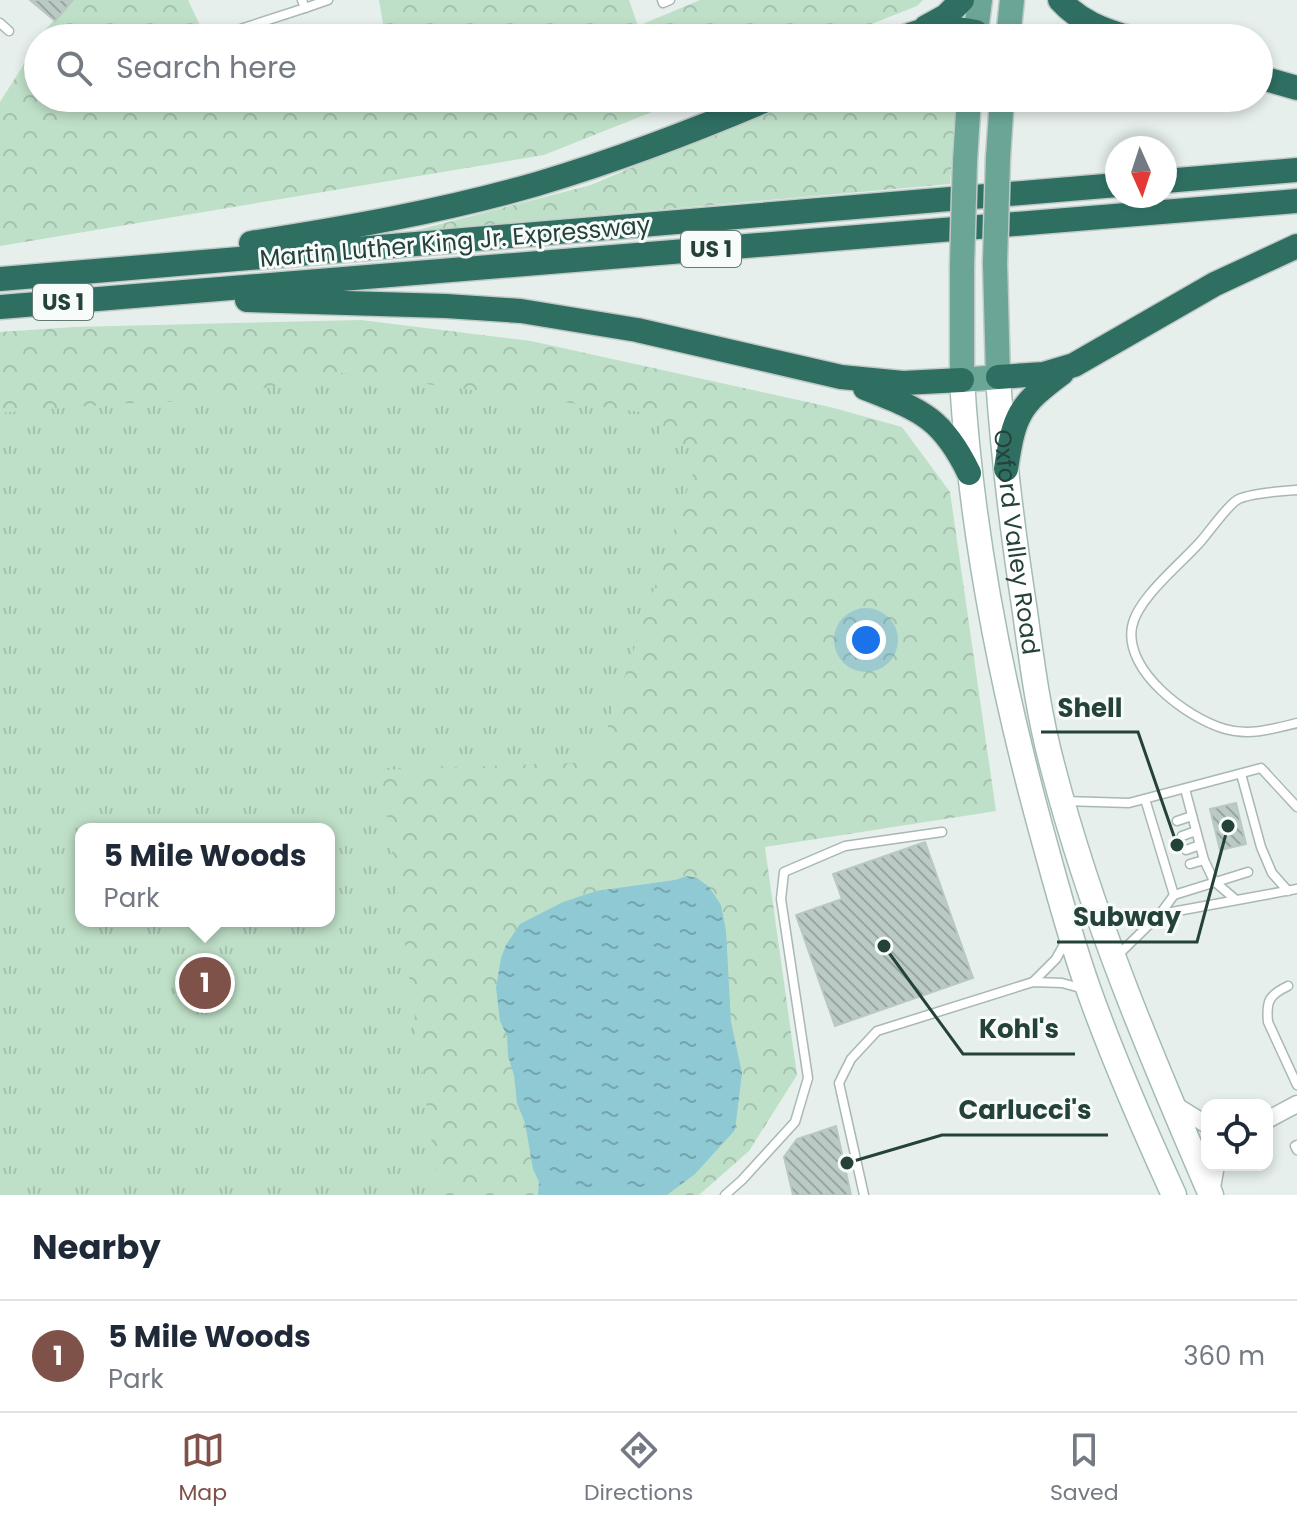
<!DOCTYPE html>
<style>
:root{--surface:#fff;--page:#f6f6f7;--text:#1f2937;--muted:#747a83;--line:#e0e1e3;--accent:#7f5249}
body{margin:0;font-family:Poppins,sans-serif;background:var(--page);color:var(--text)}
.controls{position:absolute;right:24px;bottom:24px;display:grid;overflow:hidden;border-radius:16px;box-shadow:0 4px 12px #0003}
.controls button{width:72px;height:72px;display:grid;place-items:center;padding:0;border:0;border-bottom:2px solid var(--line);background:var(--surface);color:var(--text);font:40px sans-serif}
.compass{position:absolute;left:1105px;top:136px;width:72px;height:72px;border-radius:50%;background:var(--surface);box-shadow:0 4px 12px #0003;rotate:177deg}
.you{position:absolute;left:866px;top:640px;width:28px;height:28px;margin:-20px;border:6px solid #fff;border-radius:50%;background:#1a73e8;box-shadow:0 0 0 12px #1a73e833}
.badge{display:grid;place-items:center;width:52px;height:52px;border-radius:50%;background:var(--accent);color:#fff;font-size:26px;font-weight:700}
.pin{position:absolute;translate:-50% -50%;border:4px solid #fff;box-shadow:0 2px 8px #0006}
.popup{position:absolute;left:75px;top:823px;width:260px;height:104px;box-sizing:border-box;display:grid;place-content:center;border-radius:16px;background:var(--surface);filter:drop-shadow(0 2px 6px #0005);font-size:26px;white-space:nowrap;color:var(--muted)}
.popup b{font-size:30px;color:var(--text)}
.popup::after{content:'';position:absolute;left:50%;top:100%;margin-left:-16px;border:16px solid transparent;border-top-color:var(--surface)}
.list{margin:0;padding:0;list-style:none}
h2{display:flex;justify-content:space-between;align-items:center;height:104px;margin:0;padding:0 32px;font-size:34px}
h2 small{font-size:26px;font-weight:400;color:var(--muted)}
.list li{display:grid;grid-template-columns:52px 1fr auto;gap:24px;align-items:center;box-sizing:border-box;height:112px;padding:0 32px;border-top:2px solid var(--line)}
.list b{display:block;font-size:30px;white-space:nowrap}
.list p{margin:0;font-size:26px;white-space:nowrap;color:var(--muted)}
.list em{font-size:26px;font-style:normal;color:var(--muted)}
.icon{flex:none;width:44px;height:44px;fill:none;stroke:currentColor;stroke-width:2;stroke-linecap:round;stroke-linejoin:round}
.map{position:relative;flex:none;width:1297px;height:1195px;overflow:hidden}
.search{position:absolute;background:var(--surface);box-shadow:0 4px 12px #0003;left:24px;right:24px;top:24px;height:88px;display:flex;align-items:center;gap:20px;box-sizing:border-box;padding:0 28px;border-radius:44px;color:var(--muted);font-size:30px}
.sheet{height:216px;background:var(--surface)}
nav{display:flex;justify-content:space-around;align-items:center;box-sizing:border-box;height:112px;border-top:2px solid var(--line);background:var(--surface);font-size:22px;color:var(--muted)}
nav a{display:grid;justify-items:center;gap:4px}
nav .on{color:var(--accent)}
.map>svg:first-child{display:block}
.forest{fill:url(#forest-crowns);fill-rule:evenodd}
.park{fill:url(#park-tufts);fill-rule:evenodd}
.water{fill:url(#water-ripples)}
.building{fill:url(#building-back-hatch);stroke:#b8c9c2;stroke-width:2}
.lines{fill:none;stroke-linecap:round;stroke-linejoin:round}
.service-casing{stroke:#a8b8b2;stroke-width:11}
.minor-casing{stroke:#a8b8b2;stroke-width:19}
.secondary-casing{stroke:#a4bbb3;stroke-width:27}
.primary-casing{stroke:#c2cac8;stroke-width:27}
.motorway-casing{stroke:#c2cac8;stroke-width:27}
.service{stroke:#fff;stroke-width:8}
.minor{stroke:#fff;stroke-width:16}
.secondary{stroke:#fff;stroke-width:24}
.primary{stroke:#6aa596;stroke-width:24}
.motorway{stroke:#2f6f62;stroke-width:24}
.primary-bridge-casing{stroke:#c2cac8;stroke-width:27;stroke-linecap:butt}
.primary-bridge{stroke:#6aa596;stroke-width:24}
.labels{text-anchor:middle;stroke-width:6;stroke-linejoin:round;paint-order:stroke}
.shield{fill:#f7fbf9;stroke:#637a73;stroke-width:2}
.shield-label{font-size:22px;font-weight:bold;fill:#24423a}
.street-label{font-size:24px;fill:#24423a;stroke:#f7fbf9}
.leader{fill:none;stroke:#24423a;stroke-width:3}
.callout-dot{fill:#24423a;stroke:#f7fbf9;stroke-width:3}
.callout-label{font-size:26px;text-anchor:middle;font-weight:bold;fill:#24423a;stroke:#f7fbf9;stroke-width:6;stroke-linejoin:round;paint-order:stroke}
</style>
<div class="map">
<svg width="1297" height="1195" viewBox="0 0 1297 1195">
<defs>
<pattern id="forest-crowns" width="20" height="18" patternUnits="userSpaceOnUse" patternTransform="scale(2)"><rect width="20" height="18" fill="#bfe0c8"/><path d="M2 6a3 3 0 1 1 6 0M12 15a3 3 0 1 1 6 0" fill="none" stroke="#a4c1ad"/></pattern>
<pattern id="park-tufts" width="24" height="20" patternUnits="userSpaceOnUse" patternTransform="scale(2)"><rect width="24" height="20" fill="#bfe0c8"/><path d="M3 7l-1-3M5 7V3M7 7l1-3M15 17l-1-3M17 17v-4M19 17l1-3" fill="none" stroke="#a4c1ad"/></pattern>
<pattern id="water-ripples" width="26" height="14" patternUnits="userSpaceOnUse" patternTransform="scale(2)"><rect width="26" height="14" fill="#8ec9d4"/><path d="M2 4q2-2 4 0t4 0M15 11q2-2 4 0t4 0" fill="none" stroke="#74a5ad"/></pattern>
<pattern id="building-back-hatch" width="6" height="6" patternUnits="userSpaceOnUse" patternTransform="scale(2)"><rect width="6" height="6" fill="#bbcac4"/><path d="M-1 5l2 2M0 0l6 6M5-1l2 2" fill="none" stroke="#98a6a0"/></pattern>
</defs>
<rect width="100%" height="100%" fill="#e6efeb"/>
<g class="forest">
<path d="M73,0H188L206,38H41L46,29Z"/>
<path d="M379,0H629L638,26L700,0H923L917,6L836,38H341L383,24Z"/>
<path d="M38,42V98H687L544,155L0,246V102Z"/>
<path d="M794,98H956L950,184L410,232L591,185Z"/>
<path d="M361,320L531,341L834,408L902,427L950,492L996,811L765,847L797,1075L749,1151L699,1195H0V332L74,327ZM81,829H329V921H81Z"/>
</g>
<path class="park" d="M342,373L664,415L659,440L701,449L596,762L381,770L439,1195H0V413L129,403L196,401ZM81,829H329V921H81Z"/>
<path class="water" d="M687,876L697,878L709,887L721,905L726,931L731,1022L742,1073L735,1130L695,1174L667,1195H538L539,1182L533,1169L525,1123L517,1103L514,1075L508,1056L507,1036L500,1021L496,988L501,958L506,945L520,924L563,902L596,891L675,880Z"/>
<g class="building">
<path d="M30,0H73L55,21Z"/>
<path d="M1236,803L1246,844L1220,850L1210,809Z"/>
<path d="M925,842L973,978L835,1026L796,915L842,899L833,874Z"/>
<path d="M836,1126L851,1195H793L784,1157L797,1139Z"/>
</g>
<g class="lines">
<defs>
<g id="service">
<path d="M662,0L663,3L670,0"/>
<path d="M305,8L328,0"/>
<path d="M0,23L9,31"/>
<path d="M225,34L305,8L302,0"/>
<path d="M1297,490C1284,491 1247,493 1237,500C1228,505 1209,532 1201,541C1182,563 1137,598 1132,627C1124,671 1187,718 1225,729C1249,736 1273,729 1297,723"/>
<path d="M1241,774L1261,847L1272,873L1288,891"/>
<path d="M1185,789L1204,860L1214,881L1236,900"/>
<path d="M1064,801L1129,803L1261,768L1297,807"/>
<path d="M1177,821L1192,816"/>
<path d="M1182,836L1196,831"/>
<path d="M1186,850L1200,845"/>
<path d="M1190,864L1204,860"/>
<path d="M1174,895L1248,872"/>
<path d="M1161,914L1297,889"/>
<path d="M1117,956L1160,914L1174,895L1145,799"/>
<path d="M1033,982L1056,959L1067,939"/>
<path d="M1288,986C1269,995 1266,1001 1268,1022L1297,1085"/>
<path d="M1297,1145L1295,1146L1297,1150"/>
<path d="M725,1195L742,1180L795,1122L808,1078L781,899L784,872L845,846L942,832"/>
<path d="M864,1195L839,1083L851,1059L877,1031L1033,982L1062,983L1084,989"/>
</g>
<g id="minor">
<path d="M1175,1105L1207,1125"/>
<path d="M1267,1120L1297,1104"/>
<path d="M1211,1193L1216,1165"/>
</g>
<g id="secondary">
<path id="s1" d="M998,377C1003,456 1013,534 1025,612C1032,664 1039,717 1053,768C1091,915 1151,1056 1211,1195"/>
<path d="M962,380C971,532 1000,679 1040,826C1055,880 1069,935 1088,988C1113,1059 1143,1127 1174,1195"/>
</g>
<g id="primary">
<path d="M975,38L980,0"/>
<path d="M1008,38L1012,0"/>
<path d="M998,158L1002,98"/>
<path d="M965,161L969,98"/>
<path d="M962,266V380L998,377L995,263"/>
</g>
<g id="motorway">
<path d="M1060,0C1080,22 1103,30 1130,38"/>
<path d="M926,27L946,16L962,0"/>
<path d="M902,38C928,26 949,27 976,32"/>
<path d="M1259,77L1297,88"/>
<path d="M1165,181L1297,170"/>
<path d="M251,243C347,228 443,211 537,184C617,160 694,131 771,98"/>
<path d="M0,279L1117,185"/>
<path d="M247,300L446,306L521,311L637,330L841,377L903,383L962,380"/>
<path d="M0,307L1297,201"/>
<path d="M998,377L1044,374L1074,365L1215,284L1297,246"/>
<path d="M865,388C920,410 942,417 969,473"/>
<path d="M1006,469C1014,415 1019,405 1062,373"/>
</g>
</defs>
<use href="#service" class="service-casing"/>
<use href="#minor" class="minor-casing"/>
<use href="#secondary" class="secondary-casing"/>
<use href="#primary" class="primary-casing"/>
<use href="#motorway" class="motorway-casing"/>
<use href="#service" class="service"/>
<use href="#minor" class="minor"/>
<use href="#secondary" class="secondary"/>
<use href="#primary" class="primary"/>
<use href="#motorway" class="motorway"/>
<defs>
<g id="primary-bridge">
<path d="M995,263L998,158"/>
<path d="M962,266L965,161"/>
</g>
</defs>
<use href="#primary-bridge" class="primary-bridge-casing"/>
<use href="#primary-bridge" class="primary-bridge"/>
</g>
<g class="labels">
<g class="shield">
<rect x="681" y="231" width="60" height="36" rx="6"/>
<rect x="33" y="284" width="60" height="36" rx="6"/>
</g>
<g class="shield-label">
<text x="711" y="257">US 1</text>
<text x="63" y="310">US 1</text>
</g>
<g class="street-label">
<text transform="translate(455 242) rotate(-5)" y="8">Martin Luther King Jr. Expressway</text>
<text dy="8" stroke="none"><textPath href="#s1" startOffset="166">Oxford Valley Road</textPath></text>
</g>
</g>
<path class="leader" d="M1177 845L1138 732H1041M1228 826L1197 942H1057M884 946L963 1054H1075M847 1163L942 1135H1108"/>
<g class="callout-dot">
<circle cx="1177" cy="845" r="8"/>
<circle cx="1228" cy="826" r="8"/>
<circle cx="884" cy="946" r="8"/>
<circle cx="847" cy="1163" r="8"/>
</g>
<g class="callout-label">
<text x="1090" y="717">Shell</text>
<text x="1127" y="926">Subway</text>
<text x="1019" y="1038">Kohl's</text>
<text x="1025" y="1119">Carlucci's</text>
</g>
</svg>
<div class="controls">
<button><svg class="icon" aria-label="locate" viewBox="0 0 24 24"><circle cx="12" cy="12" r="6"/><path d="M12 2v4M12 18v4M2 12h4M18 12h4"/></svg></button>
</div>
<svg class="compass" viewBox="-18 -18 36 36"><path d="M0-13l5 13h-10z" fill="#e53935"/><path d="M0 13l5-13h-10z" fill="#747a83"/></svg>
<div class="you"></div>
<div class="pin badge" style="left:205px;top:983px">1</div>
<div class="popup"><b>5 Mile Woods</b>Park</div>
<div class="search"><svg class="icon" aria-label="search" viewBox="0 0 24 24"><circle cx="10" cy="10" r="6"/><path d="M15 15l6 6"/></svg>Search here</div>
</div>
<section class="sheet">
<h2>Nearby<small></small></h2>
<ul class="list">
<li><span class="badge">1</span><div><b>5 Mile Woods</b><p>Park</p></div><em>360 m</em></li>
</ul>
</section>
<nav>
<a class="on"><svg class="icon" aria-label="map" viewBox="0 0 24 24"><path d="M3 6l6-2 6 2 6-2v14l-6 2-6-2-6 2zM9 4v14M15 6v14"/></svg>Map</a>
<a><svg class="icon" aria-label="directions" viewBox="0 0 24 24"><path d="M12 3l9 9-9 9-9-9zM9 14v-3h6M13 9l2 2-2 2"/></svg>Directions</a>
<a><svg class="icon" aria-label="saved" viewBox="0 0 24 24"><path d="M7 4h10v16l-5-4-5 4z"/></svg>Saved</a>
</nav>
